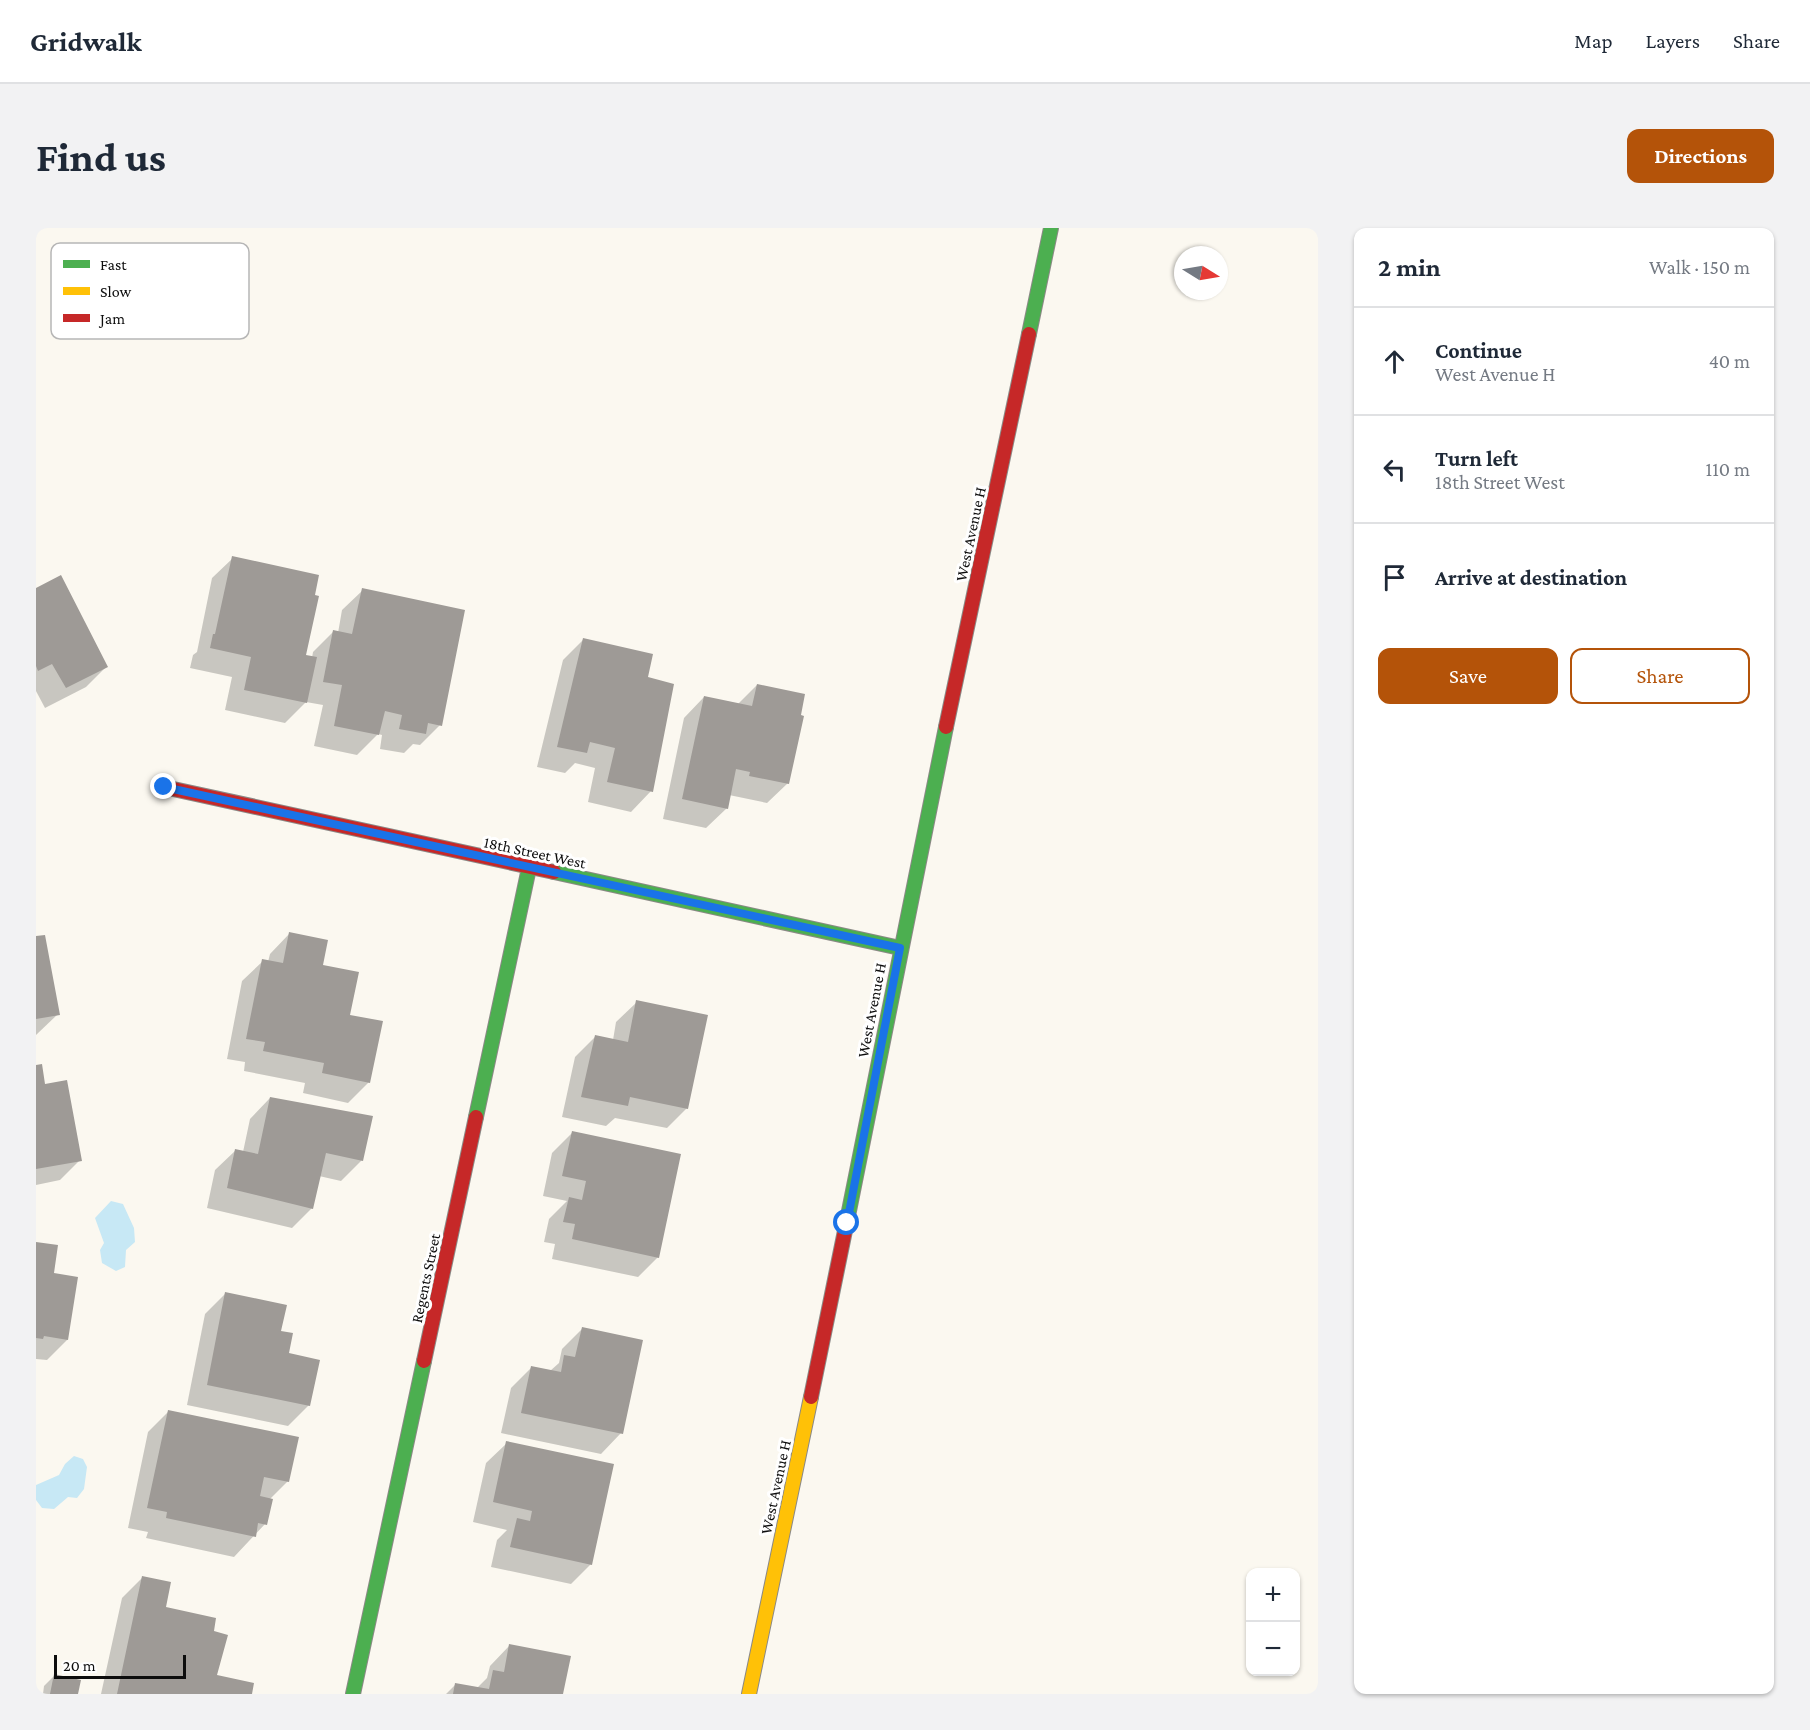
<!DOCTYPE html>
<meta charset="utf-8">
<style>
:root{--surface:#fff;--page:#f2f2f3;--text:#1f2937;--muted:#747a83;--line:#e0e1e3;--accent:#b45309}
body{margin:0;font-family:"Crimson Pro",serif;background:var(--page);color:var(--text)}
.controls{position:absolute;right:18px;bottom:18px;display:grid;overflow:hidden;border-radius:12px;box-shadow:0 2px 4px #0004}
.controls button{width:54px;height:54px;display:grid;place-items:center;padding:0;border:0;border-bottom:2px solid var(--line);background:var(--surface);color:var(--text);font:30px sans-serif}
.compass{position:absolute;left:1138px;top:18px;width:54px;height:54px;border-radius:50%;background:var(--surface);box-shadow:0 2px 4px #0004;rotate:101deg}
.scale{position:absolute;left:18px;bottom:15px;width:132px;box-sizing:border-box;padding-left:6px;border:3px solid #0d0d0d;border-top:0;font-size:16px;line-height:21px;white-space:nowrap;color:#0d0d0d;-webkit-text-stroke:4px #fff;paint-order:stroke}
.stop{position:absolute;width:18px;height:18px;margin:-14px;border:4px solid #1a73e8;border-radius:50%;background:#fff}
.stop.end{background:#1a73e8;border-color:#fff;box-shadow:0 2px 6px #0008}
.list{margin:0;padding:0;list-style:none}
h2{display:flex;justify-content:space-between;align-items:center;height:78px;margin:0;padding:0 24px;font-size:26px}
h2 small{font-size:20px;font-weight:400;color:var(--muted)}
.list li{display:grid;grid-template-columns:39px 1fr auto;gap:18px;align-items:center;box-sizing:border-box;height:108px;padding:0 24px;border-top:2px solid var(--line)}
.list b{display:block;font-size:22px;white-space:nowrap}
.list p{margin:0;font-size:20px;white-space:nowrap;color:var(--muted)}
.list em{font-size:20px;font-style:normal;color:var(--muted)}
.actions{display:flex;gap:12px;padding:18px 24px}
.actions a{flex:1;padding:14px 0;border:2px solid var(--accent);border-radius:12px;text-align:center;font-size:21px;color:var(--accent)}
.actions .main{background:var(--accent);color:#fff}
.icon{flex:none;width:33px;height:33px;fill:none;stroke:currentColor;stroke-width:2;stroke-linecap:round;stroke-linejoin:round}
.map{position:relative;flex:none;width:1282px;height:1466px;overflow:hidden;border-radius:12px}
header{display:flex;align-items:center;gap:36px;box-sizing:border-box;height:84px;padding:0 30px;background:var(--surface);border-bottom:2px solid var(--line)}
header strong{font-size:28px}
nav{display:flex;gap:33px;margin-inline-start:auto;font-size:21px}
.intro{display:flex;align-items:center;justify-content:space-between;box-sizing:border-box;height:144px;padding:0 36px}
h1{margin:0;font-size:42px}
.button{padding:15px 27px;border-radius:12px;background:var(--accent);color:#fff;font-size:21px;font-weight:700}
main{display:flex;gap:36px;padding:0 36px}
aside{flex:1;background:var(--surface);border-radius:12px;box-shadow:0 2px 4px #0004}
.map>svg:first-child{display:block}
.water{fill:#c7e8f5}
.shadow{fill:#0003}
.building{fill:#9e9a96}
.lines{fill:none;stroke-linecap:round;stroke-linejoin:round}
.fast-casing{stroke:#8b8986;stroke-width:16}
.slow-casing{stroke:#8b8986;stroke-width:16}
.jam-casing{stroke:#8b8986;stroke-width:16}
.fast{stroke:#4caf50;stroke-width:14}
.slow{stroke:#ffc107;stroke-width:14}
.jam{stroke:#c62828;stroke-width:14}
.route{stroke:#1a73e8;stroke-width:8}
.labels{text-anchor:middle;stroke-width:6;stroke-linejoin:round;paint-order:stroke}
.street-label{font-size:16px;fill:#0d0d0d;stroke:#fff}
.key{fill:#fff;stroke:#b6b6b6;stroke-width:1.5}
.key-label{font-size:16px;fill:#0d0d0d}
</style>
<header>
<strong>Gridwalk</strong>
<nav><a>Map</a><a>Layers</a><a>Share</a></nav>
</header>
<div class="intro"><h1>Find us</h1><a class="button">Directions</a></div>
<main>
<div class="map">
<svg width="1282" height="1466" viewBox="0 0 1282 1466">
<rect width="100%" height="100%" fill="#fbf8f0"/>
<g class="water">
<path d="M75,973L87,976L98,1000L99,1014L90,1022L89,1039L80,1043L66,1035L64,1022L68,1015L59,990Z"/>
<path d="M38,1228L47,1231L51,1239L48,1261L41,1270L32,1269L18,1281L6,1280L0,1272V1257L23,1247L29,1236Z"/>
</g>
<g class="shadow">
<path d="M197,330L269,428L276,430L277,424L297,404L302,405L306,382L327,362L404,497L384,517L377,516L368,525L344,521L346,507L342,506L321,527L278,518L287,477L270,474L249,495L189,482L196,449L154,440L157,427L161,424L176,350Z"/>
<path d="M0,361L70,439L50,459L9,480L0,463Z"/>
<path d="M547,412L610,450L615,563L595,584L552,574L559,540L539,535L529,545L501,539L527,432Z"/>
<path d="M721,457L752,555L731,575L693,567L691,580L670,600L627,591L648,490L668,469L702,476Z"/>
<path d="M254,705L285,739L313,788L333,854L312,875L267,865L269,855L208,843L209,834L191,831L206,753L227,733L232,734L234,726Z"/>
<path d="M0,710L22,786L0,807Z"/>
<path d="M601,774L651,880L631,900L579,890L570,898L526,889L539,829L559,809L577,812L580,794Z"/>
<path d="M0,839L44,932L24,952L0,957Z"/>
<path d="M234,870L326,932L305,953L283,948L276,980L256,1000L171,980L179,942L200,922L207,924L214,891Z"/>
<path d="M536,905L622,1029L602,1049L516,1031L519,1016L508,1014L513,991L531,973L507,968L516,925Z"/>
<path d="M0,1015L16,1046L31,1112L11,1132L0,1131Z"/>
<path d="M190,1065L243,1104L273,1177L252,1198L151,1177L169,1086Z"/>
<path d="M546,1101L585,1205L565,1226L465,1205L475,1160L495,1140L514,1143L523,1135L526,1121Z"/>
<path d="M132,1184L252,1253L233,1272L229,1296L198,1329L110,1310L112,1304L92,1300L112,1204Z"/>
<path d="M471,1215L555,1336L535,1356L455,1339L461,1312L471,1302L437,1294L450,1235Z"/>
<path d="M106,1350L128,1380L176,1405L179,1448L214,1466H65L86,1370Z"/>
<path d="M474,1417L526,1466H410L420,1456L441,1460L451,1450L454,1438Z"/>
<path d="M18,1448L41,1466H7L8,1458Z"/>
</g>
<g class="building">
<path d="M196,328L283,347L279,367L283,368L270,427L281,429L271,475L208,462L215,429L174,420L177,406H179Z"/>
<path d="M25,347L72,439L30,460L16,436L2,443L0,438V360Z"/>
<path d="M326,360L429,382L406,498L392,495L390,506L363,501L366,487L349,483L343,507L298,498L306,457L287,454L297,402L316,406Z"/>
<path d="M547,410L617,426L612,449L638,456L617,564L571,554L579,520L554,514L551,525L521,519Z"/>
<path d="M721,456L769,466L765,487L768,488L753,556L713,548L714,544L700,541L692,581L646,571L668,468L716,478Z"/>
<path d="M253,704L292,712L287,737L323,744L314,787L347,793L334,855L286,845L288,835L227,823L229,814L210,811L226,731L247,735Z"/>
<path d="M9,707L24,787L0,791V708Z"/>
<path d="M600,772L672,787L652,881L594,869L592,878L545,869L559,807L592,814Z"/>
<path d="M6,836L9,856L31,852L46,933L0,941V837Z"/>
<path d="M234,869L337,888L327,933L290,925L277,981L191,960L199,921L222,926Z"/>
<path d="M536,903L645,926L623,1030L536,1011L539,996L527,994L533,969L546,972L550,953L526,948Z"/>
<path d="M0,1014L22,1017L18,1045L42,1049L32,1112L8,1108L7,1111L0,1110Z"/>
<path d="M189,1064L251,1077L245,1103L257,1105L253,1125L284,1132L274,1178L171,1157Z"/>
<path d="M546,1099L607,1112L587,1206L485,1185L495,1138L525,1144L528,1127L539,1129Z"/>
<path d="M132,1182L263,1209L253,1254L228,1249L224,1268L237,1271L231,1297L222,1295L220,1309L130,1290L131,1284L111,1280Z"/>
<path d="M470,1213L578,1236L556,1337L474,1319L481,1290L494,1293L496,1283L457,1274Z"/>
<path d="M106,1348L135,1354L130,1379L180,1390L178,1403L192,1407L181,1447L218,1455L216,1466H81Z"/>
<path d="M473,1416L535,1428L527,1466H417L419,1455L453,1461L457,1442L468,1444Z"/>
<path d="M18,1446L45,1452L42,1466H14Z"/>
</g>
<g class="lines">
<defs>
<g id="fast">
<path d="M993,106L1015,0"/>
<path d="M518,644L864,720"/>
<path d="M440,889L493,640"/>
<path d="M812,988L910,499"/>
<path d="M317,1466L388,1133"/>
</g>
<path id="slow" d="M713,1466L775,1169"/>
<g id="jam">
<path d="M910,499L993,106"/>
<path d="M128,559L518,644"/>
<path d="M388,1133L440,889"/>
<path d="M775,1169L812,988"/>
</g>
</defs>
<use href="#fast" class="fast-casing"/>
<use href="#slow" class="slow-casing"/>
<use href="#jam" class="jam-casing"/>
<use href="#fast" class="fast"/>
<use href="#slow" class="slow"/>
<use href="#jam" class="jam"/>
</g>
<g class="lines">
<path class="route" d="M128,559L864,720L811,995"/>
</g>
<g class="labels">
<g class="street-label">
<text transform="translate(934 306) rotate(-78)" y="6">West Avenue H</text>
<text transform="translate(499 624) rotate(12)" y="6">18th Street West</text>
<text transform="translate(835 782) rotate(-79)" y="6">West Avenue H</text>
<text transform="translate(389 1050) rotate(-78)" y="6">Regents Street</text>
<text transform="translate(739 1259) rotate(-78)" y="6">West Avenue H</text>
</g>
</g>
<rect x="15" y="15" width="198" height="96" rx="9" class="key"/>
<rect x="27" y="32" width="27" height="8" fill="#4caf50"/>
<rect x="27" y="59" width="27" height="8" fill="#ffc107"/>
<rect x="27" y="86" width="27" height="8" fill="#c62828"/>
<g class="key-label">
<text x="64" y="42">Fast</text>
<text x="64" y="69">Slow</text>
<text x="64" y="96">Jam</text>
</g>
</svg>
<div class="controls">
<button>+</button>
<button>−</button>
</div>
<svg class="compass" viewBox="-18 -18 36 36"><path d="M0-13l5 13h-10z" fill="#e53935"/><path d="M0 13l5-13h-10z" fill="#747a83"/></svg>
<div class="scale">20 m</div>
<div class="stop" style="left:811px;top:995px"></div>
<div class="stop end" style="left:128px;top:559px"></div>
</div>
<aside>
<h2>2 min<small>Walk · 150 m</small></h2>
<ul class="list">
<li><svg class="icon" aria-label="ahead" viewBox="0 0 24 24"><path d="M12 20V5M6 11l6-6 6 6"/></svg><div><b>Continue</b><p>West Avenue H</p></div><em>40 m</em></li>
<li><svg class="icon" aria-label="left" viewBox="0 0 24 24"><path d="M17 20v-9H6M10 6l-5 5 5 5"/></svg><div><b>Turn left</b><p>18th Street West</p></div><em>110 m</em></li>
<li><svg class="icon" aria-label="arrive" viewBox="0 0 24 24"><path d="M6 21V4h12l-3 4 3 4H6"/></svg><div><b>Arrive at destination</b></div></li>
</ul>
<div class="actions"><a class="main">Save</a><a>Share</a></div>
</aside>
</main>
